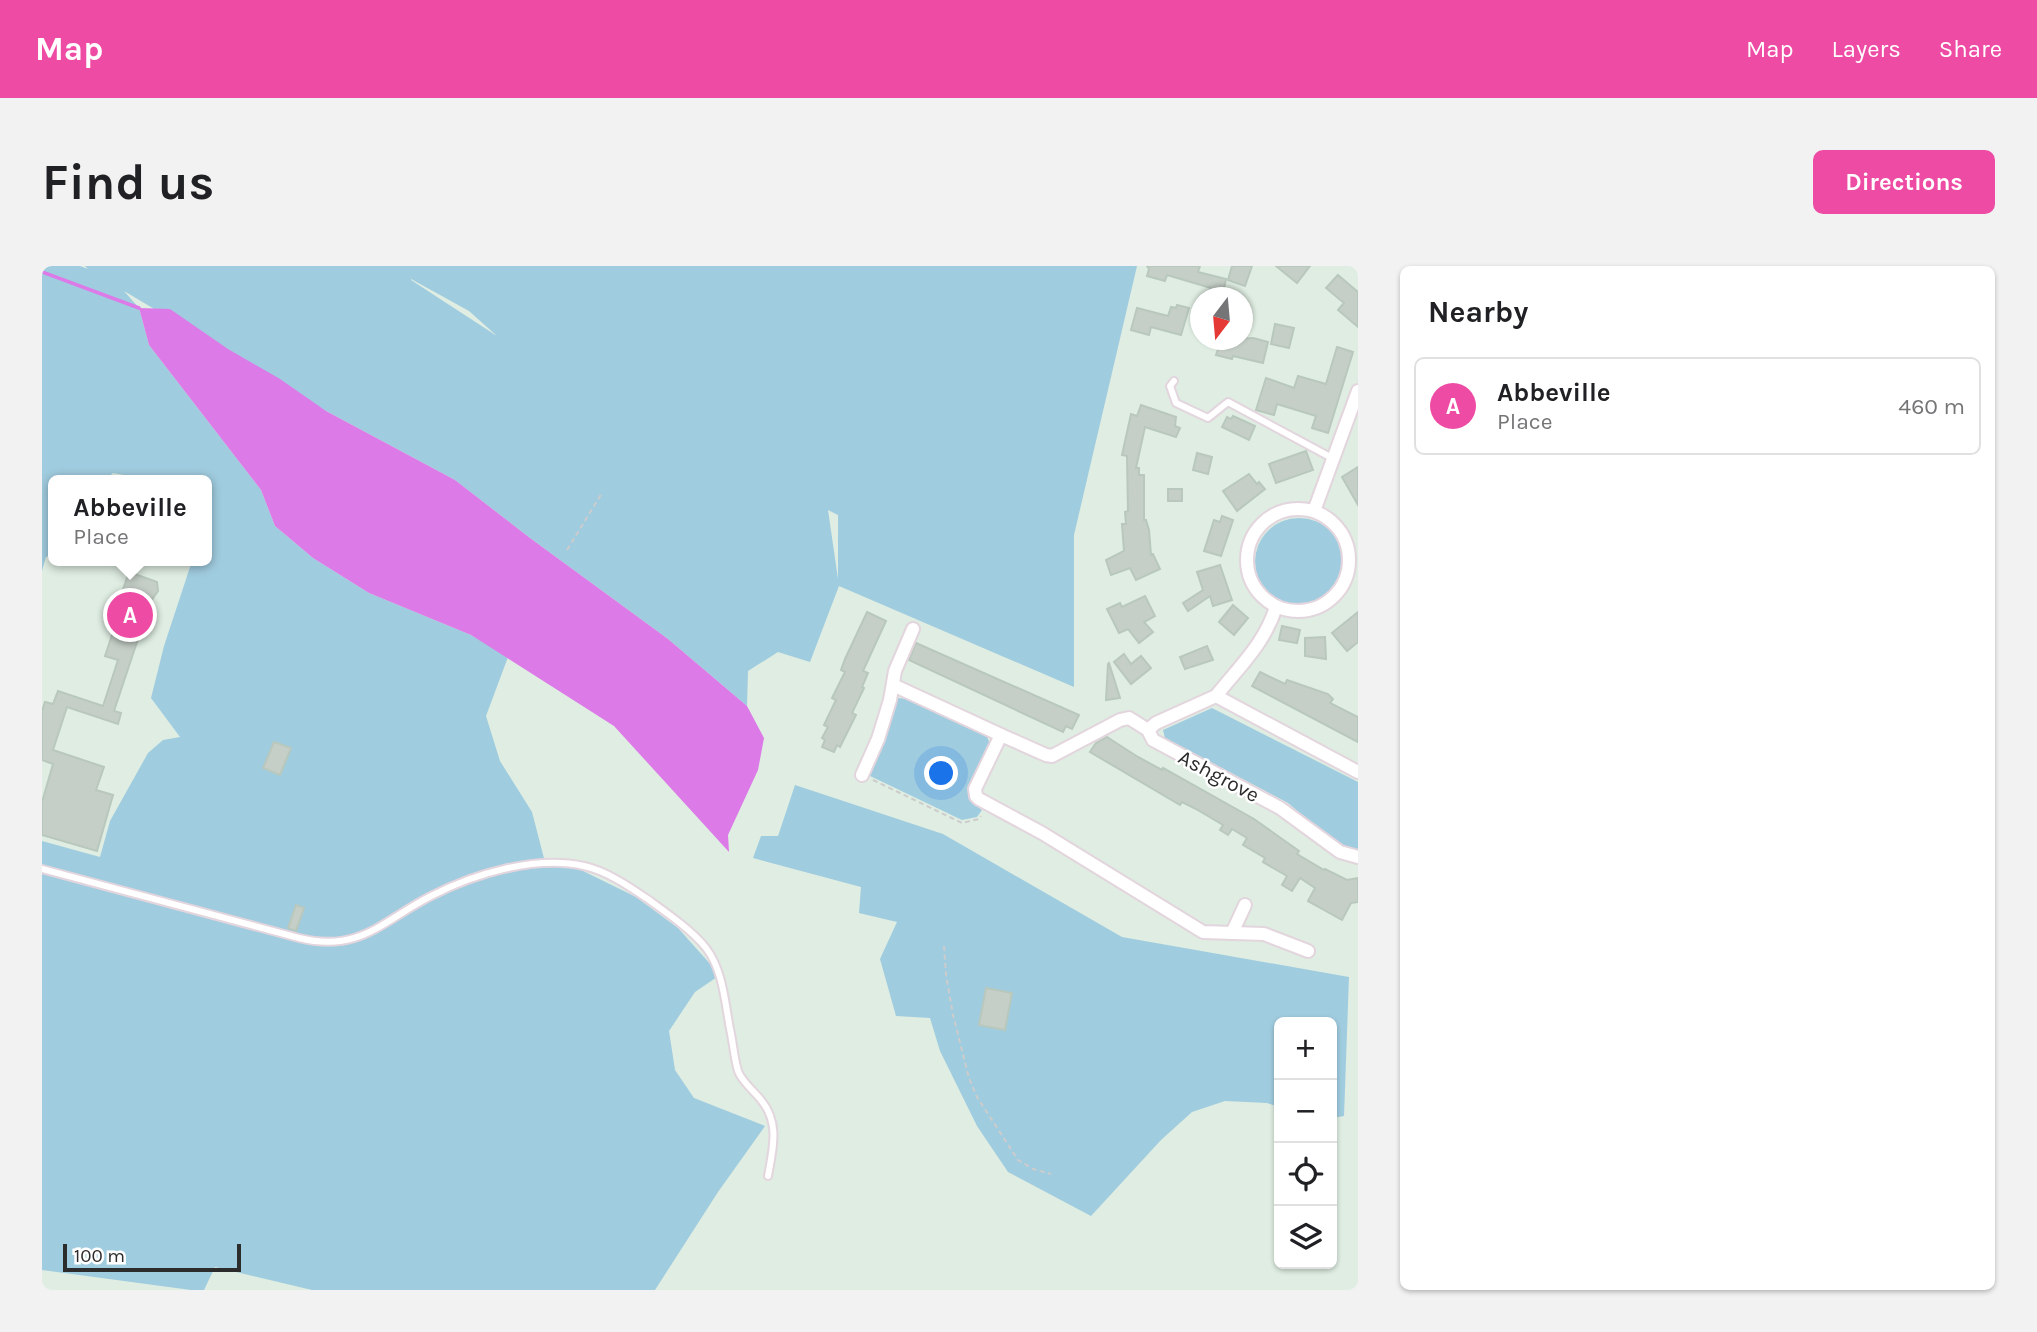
<!DOCTYPE html>
<meta charset="utf-8">
<style>
:root{--surface:#fff;--page:#f2f2f2;--text:#202124;--muted:#757577;--line:#e0e0e0;--accent:#ee4ba4}
body{margin:0;font-family:Karla,sans-serif;background:var(--page);color:var(--text)}
.controls{position:absolute;right:21px;bottom:21px;display:grid;overflow:hidden;border-radius:10px;box-shadow:0 2px 5px #0004}
.controls button{width:63px;height:63px;display:grid;place-items:center;padding:0;border:0;border-bottom:2px solid var(--line);background:var(--surface);color:var(--text);font:35px sans-serif}
.compass{position:absolute;left:1148px;top:21px;width:63px;height:63px;border-radius:50%;background:var(--surface);box-shadow:0 2px 5px #0004;rotate:196deg}
.scale{position:absolute;left:21px;bottom:18px;width:178px;box-sizing:border-box;padding-left:7px;border:4px solid #2c2c2c;border-top:0;font-size:19px;line-height:24px;white-space:nowrap;color:#2c2c2c;-webkit-text-stroke:5px #fff;paint-order:stroke}
.you{position:absolute;left:900px;top:508px;width:24px;height:24px;margin:-18px;border:5px solid #fff;border-radius:50%;background:#1a73e8;box-shadow:0 0 0 10px #1a73e833}
.badge{display:grid;place-items:center;width:46px;height:46px;border-radius:50%;background:var(--accent);color:#fff;font-size:23px;font-weight:700}
.pin{position:absolute;translate:-50% -50%;border:4px solid #fff;box-shadow:0 2px 7px #0006}
.popup{position:absolute;left:6px;top:209px;width:164px;height:91px;box-sizing:border-box;display:grid;place-content:center;border-radius:10px;background:var(--surface);filter:drop-shadow(0 2px 5px #0005);font-size:23px;white-space:nowrap;color:var(--muted)}
.popup b{font-size:26px;color:var(--text)}
.popup::after{content:'';position:absolute;left:50%;top:100%;margin-left:-14px;border:14px solid transparent;border-top-color:var(--surface)}
.list{margin:0;padding:0;list-style:none}
h2{display:flex;justify-content:space-between;align-items:center;height:91px;margin:0;padding:0 28px;font-size:30px}
h2 small{font-size:23px;font-weight:400;color:var(--muted)}
.list li{display:grid;grid-template-columns:46px 1fr auto;gap:21px;align-items:center;box-sizing:border-box;height:98px;margin:0 14px 14px;padding:0 14px;border:2px solid var(--line);border-radius:10px}
.list b{display:block;font-size:26px;white-space:nowrap}
.list p{margin:0;font-size:23px;white-space:nowrap;color:var(--muted)}
.list em{font-size:23px;font-style:normal;color:var(--muted)}
.icon{flex:none;width:38px;height:38px;fill:none;stroke:currentColor;stroke-width:2;stroke-linecap:round;stroke-linejoin:round}
.map{position:relative;flex:none;width:1316px;height:1024px;overflow:hidden;border-radius:10px}
header{display:flex;align-items:center;gap:42px;box-sizing:border-box;height:98px;padding:0 35px;background:var(--accent);color:#fff}
header strong{font-size:33px}
nav{display:flex;gap:38px;margin-inline-start:auto;font-size:24px}
.intro{display:flex;align-items:center;justify-content:space-between;box-sizing:border-box;height:168px;padding:0 42px}
h1{margin:0;font-size:49px}
.button{padding:18px 32px;border-radius:10px;background:var(--accent);color:#fff;font-size:24px;font-weight:700}
main{display:flex;gap:42px;padding:0 42px}
aside{flex:1;background:var(--surface);border-radius:10px;box-shadow:0 2px 5px #0004}
.map>svg:first-child{display:block}
.green{fill:#a0ccdf;fill-rule:evenodd}
.water{fill:#dc7ae7}
.lines{fill:none;stroke-linecap:round;stroke-linejoin:round}
.stream{stroke:#dc7ae7;stroke-width:3.5}
.building{fill:#c5cfc7;stroke:#b9c8bd;stroke-width:2}
.service-casing{stroke:#e3d5dd;stroke-width:10}
.minor-casing{stroke:#e3d5dd;stroke-width:16}
.path{stroke:#ccc;stroke-width:2;stroke-dasharray:5 3.5;stroke-linecap:butt}
.service{stroke:#fff;stroke-width:6}
.minor{stroke:#fff;stroke-width:12}
.labels{text-anchor:middle;stroke-width:5;stroke-linejoin:round;paint-order:stroke}
.street-label{font-size:21px;fill:#2c2c2c;stroke:#fff}
</style>
<header>
<strong>Map</strong>
<nav><a>Map</a><a>Layers</a><a>Share</a></nav>
</header>
<div class="intro"><h1>Find us</h1><a class="button">Directions</a></div>
<main>
<div class="map">
<svg width="1316" height="1024" viewBox="0 0 1316 1024">
<rect width="100%" height="100%" fill="#dfede2"/>
<g class="green">
<path d="M0,0H38L46,3L43,0H1095L1032,269V421L797,320L768,396L736,386L706,405L705,440L626,373L488,272L413,214L284,145L82,25L97,42L107,79L219,224L233,260L271,292L327,327L429,369L466,391L444,450L458,495L490,546L504,600L537,603L594,631L636,662L678,709L653,726L627,765L633,804L652,832L723,860L676,926L613,1024H270L173,1001L162,1024H149L0,1004V575L58,591L68,555L106,487L121,474L138,471L109,432L122,380L150,295H165V214H109L71,207L63,214H11V288L4,291L0,305ZM369,13L427,45L455,70L369,14ZM786,244L796,249V313Z"/>
<circle cx="1257" cy="296" r="44"/>
<path d="M856,432L866,433L944,468L948,478C938,499 916,527 940,544L935,551L920,554L826,509L853,434Z"/>
<path d="M1170,442L1316,516V586L1307,585L1291,575L1246,537L1123,472L1121,464Z"/>
<path d="M753,519L901,568L1080,671L1307,711L1302,850L1290,852V756H1237V841L1225,837L1183,835L1150,846L1119,874L1049,950L966,906L935,860L898,785L888,752L854,750L838,693L855,656L817,647L819,621L711,592L719,570H736Z"/>
</g>
<path class="water" d="M97,42L128,43L186,83L238,113L284,145L413,214L488,272L626,373L705,440L722,472L716,504L686,569L687,586L572,460L429,369L327,327L271,292L233,260L219,224L107,79Z"/>
<g class="lines">
<path class="stream" d="M0,6L97,42"/>
</g>
<g class="building">
<path d="M1105,0H1158L1156,6L1184,13L1180,32H1167L1169,22L1125,9L1123,15L1105,10L1107,3Z"/>
<path d="M1190,0H1210L1203,20L1186,14Z"/>
<path d="M1234,0H1268L1255,17Z"/>
<path d="M1296,9L1316,26V61L1296,44L1302,37L1284,22Z"/>
<path d="M1135,39L1147,42L1139,69L1109,61L1107,69L1089,64L1095,42L1126,50L1129,41L1134,42Z"/>
<path d="M1233,58L1252,62L1247,82L1229,78Z"/>
<path d="M1211,72L1226,76L1221,97L1191,90L1190,93L1174,89L1179,74Z"/>
<path d="M1295,81L1311,86L1286,167L1270,162L1274,150L1235,138L1232,149L1214,144L1224,112L1252,122L1256,110L1284,118Z"/>
<path d="M1099,139L1134,151L1133,160L1138,162L1134,171L1103,161L1094,202H1097V209H1102V254H1104L1107,264L1109,289L1111,288L1118,303L1094,314L1088,302L1069,309L1064,294L1082,285L1080,258H1084L1083,246L1086,245L1085,190L1080,189L1089,148L1095,150Z"/>
<path d="M1191,150L1213,160L1207,174L1180,161L1185,151L1189,153Z"/>
<path d="M1264,185L1271,204L1234,217L1227,198Z"/>
<path d="M1155,187L1170,191L1166,208L1151,204Z"/>
<path d="M1316,201V239L1300,211Z"/>
<path d="M1207,208L1215,218L1217,216L1223,223L1195,245L1181,225Z"/>
<rect x="1126" y="223" width="14" height="12"/>
<path d="M1180,250L1191,254L1179,290L1162,285L1172,254L1178,256Z"/>
<path d="M1178,299L1190,334L1171,340L1168,330L1146,345L1141,337L1161,324L1155,306Z"/>
<path d="M87,306L115,316L116,325L111,332L100,360V369L95,376L72,445L79,447L76,458L25,441L11,484L62,501L54,524L71,529L55,585L0,569V536L11,498L0,494V445L3,436L11,438L16,425L61,440L76,394L63,390L72,363L68,361Z"/>
<path d="M1103,330L1113,350L1102,356L1111,366L1097,377L1086,363L1077,367L1065,343L1078,337L1080,341Z"/>
<path d="M1191,339L1206,352L1192,369L1177,356Z"/>
<path d="M825,346L844,355L821,405L826,407L820,421L822,422L810,447L814,449L798,481L795,479L792,486L780,481L783,474L780,472L786,461L782,459L794,434L790,432L803,406L799,404L803,393Z"/>
<path d="M1316,346V376L1305,385L1290,367Z"/>
<path d="M1240,360L1258,364L1255,377L1237,374Z"/>
<path d="M1283,371L1284,393L1263,390V372Z"/>
<path d="M874,377L1037,449L1030,463L1024,460L1021,466L867,394Z"/>
<path d="M1165,380L1171,394L1143,403L1138,391Z"/>
<path d="M1082,388L1089,398L1099,390L1109,402L1089,418L1072,396Z"/>
<path d="M1067,397L1078,432L1064,434L1066,398Z"/>
<path d="M1218,406L1243,418L1245,414L1286,428L1291,433L1288,437L1316,451V476L1210,420Z"/>
<path d="M1065,471L1096,491L1120,504L1121,502L1212,553L1257,585L1255,588L1282,604L1283,603L1305,614L1316,612V636L1309,637L1300,654L1266,635L1273,622L1258,612L1250,625L1240,619L1245,610L1221,596L1223,592L1201,579L1205,572L1190,563L1186,569L1178,564L1181,559L1154,543L1140,536L1138,539L1048,486L1054,477Z"/>
<path d="M232,476L249,482L238,509L221,502Z"/>
<path d="M254,639L262,642L254,665L246,662Z"/>
<path d="M944,722L970,727L963,764L937,759Z"/>
</g>
<g class="lines">
<defs>
<g id="service">
<path d="M1132,115L1128,120L1134,137L1166,152L1186,136L1290,192"/>
<path d="M0,603L257,672C318,687 340,655 389,630C432,608 493,589 542,600C565,605 588,621 607,634C625,647 651,665 664,682C681,704 683,737 688,763C691,776 692,792 696,805C700,816 712,825 719,834C738,857 731,882 726,910"/>
</g>
<g id="minor">
<circle cx="1256" cy="294" r="51"/>
<path d="M1272,245L1316,125"/>
<path d="M851,419L959,469L933,523L934,530L937,533L1000,567L1161,666L1222,668L1266,685"/>
<path d="M1174,430C1197,401 1223,377 1234,341"/>
<path d="M959,469L1004,489L1010,490L1078,454L1087,452L1106,464"/>
<path d="M1316,506L1174,430L1114,457L1106,464L1111,474L1238,542L1298,586L1316,591"/>
<path d="M820,509L836,473L848,434L853,405L871,363"/>
<path d="M1190,667L1203,639"/>
</g>
</defs>
<use href="#service" class="service-casing"/>
<use href="#minor" class="minor-casing"/>
<g class="path">
<path d="M525,284L560,227"/>
<path d="M831,514L920,557L937,553L939,550"/>
<path d="M902,680L904,709L911,749L927,812L935,831L976,894L991,903L1009,908"/>
</g>
<use href="#service" class="service"/>
<use href="#minor" class="minor"/>
</g>
<g class="labels">
<g class="street-label">
<text transform="translate(1177 510) rotate(28)" y="7">Ashgrove</text>
</g>
</g>
</svg>
<div class="controls">
<button>+</button>
<button>−</button>
<button><svg class="icon" aria-label="locate" viewBox="0 0 24 24"><circle cx="12" cy="12" r="6"/><path d="M12 2v4M12 18v4M2 12h4M18 12h4"/></svg></button>
<button><svg class="icon" aria-label="layers" viewBox="0 0 24 24"><path d="M12 4l9 5-9 5-9-5zM3 14l9 5 9-5"/></svg></button>
</div>
<svg class="compass" viewBox="-18 -18 36 36"><path d="M0-13l5 13h-10z" fill="#e53935"/><path d="M0 13l5-13h-10z" fill="#757577"/></svg>
<div class="scale">100 m</div>
<div class="you"></div>
<div class="pin badge" style="left:88px;top:349px">A</div>
<div class="popup"><b>Abbeville</b>Place</div>
</div>
<aside>
<h2>Nearby<small></small></h2>
<ul class="list">
<li><span class="badge">A</span><div><b>Abbeville</b><p>Place</p></div><em>460 m</em></li>
</ul>
</aside>
</main>
